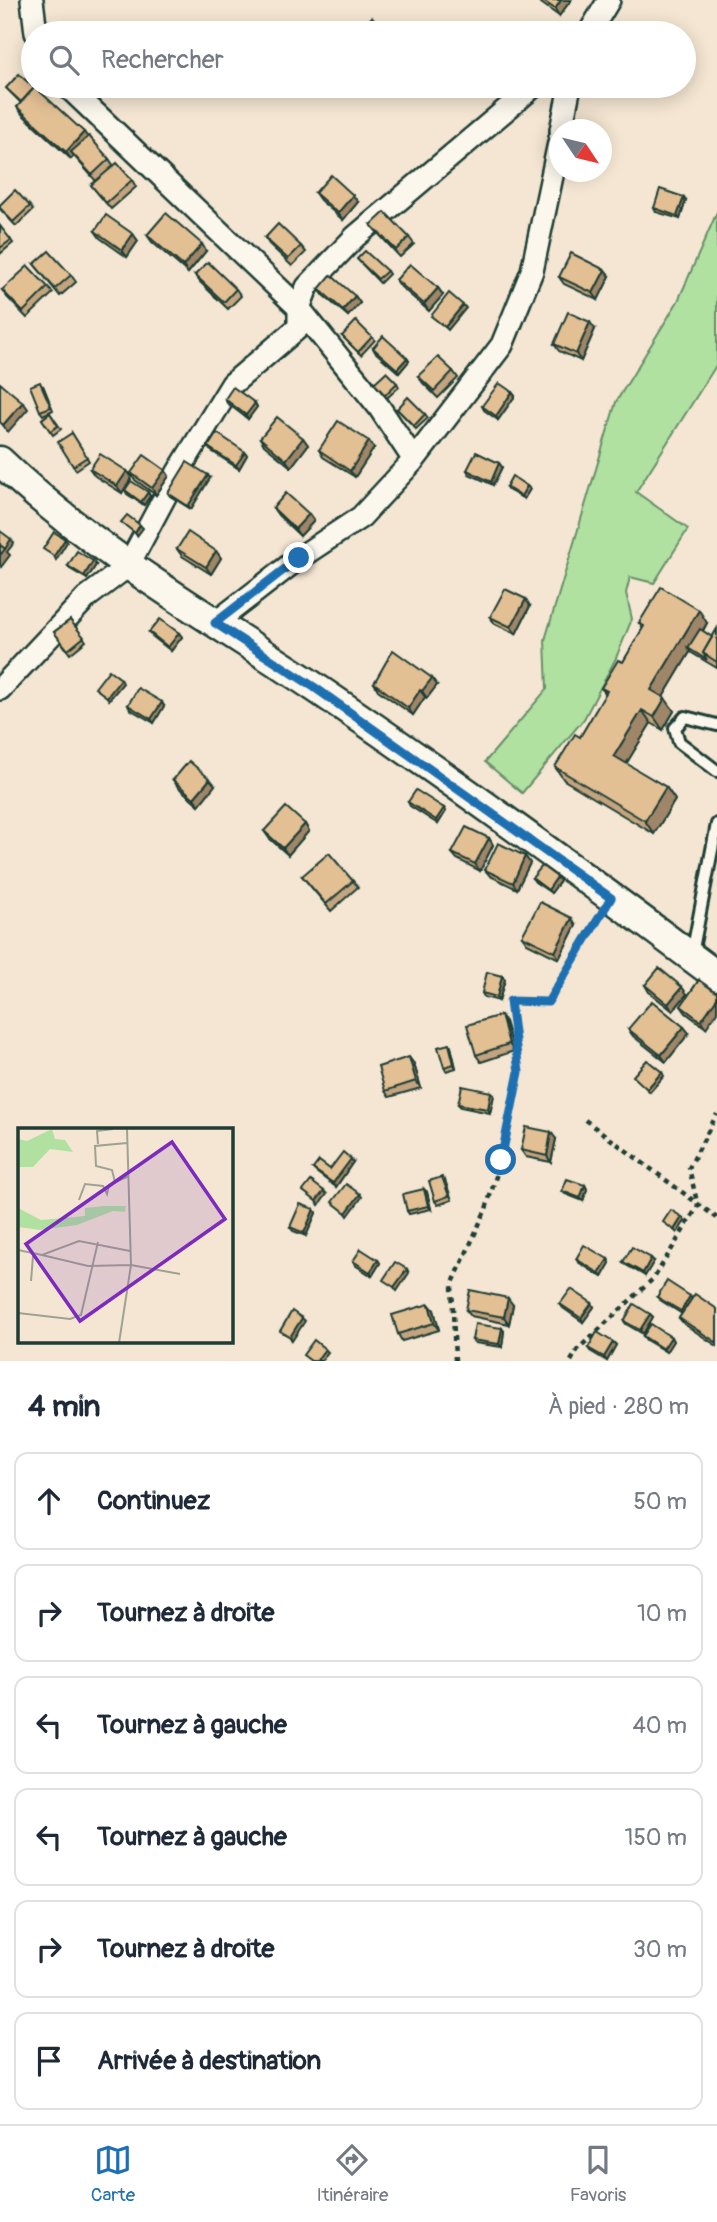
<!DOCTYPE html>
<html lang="fr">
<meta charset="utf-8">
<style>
:root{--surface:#fff;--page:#f6f6f7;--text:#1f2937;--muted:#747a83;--line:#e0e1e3;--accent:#1f6fb2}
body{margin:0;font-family:Pangolin,sans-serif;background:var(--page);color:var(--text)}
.compass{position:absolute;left:549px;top:119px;width:63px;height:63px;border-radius:50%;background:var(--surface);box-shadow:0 4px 18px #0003;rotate:125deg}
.stop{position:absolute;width:21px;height:21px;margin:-16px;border:5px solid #1f6fb2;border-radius:50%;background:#fff}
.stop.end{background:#1f6fb2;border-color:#fff;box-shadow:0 2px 7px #0008}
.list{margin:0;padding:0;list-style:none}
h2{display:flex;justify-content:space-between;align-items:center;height:91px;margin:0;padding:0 28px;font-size:30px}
h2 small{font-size:23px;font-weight:400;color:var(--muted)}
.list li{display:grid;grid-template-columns:46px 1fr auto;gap:21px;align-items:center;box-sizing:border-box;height:98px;margin:0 14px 14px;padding:0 14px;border:2px solid var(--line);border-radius:14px}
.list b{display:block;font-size:26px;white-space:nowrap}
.list em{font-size:23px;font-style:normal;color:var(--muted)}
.icon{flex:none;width:38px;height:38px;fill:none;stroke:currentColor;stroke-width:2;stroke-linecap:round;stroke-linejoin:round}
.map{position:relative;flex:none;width:717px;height:1361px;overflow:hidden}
.search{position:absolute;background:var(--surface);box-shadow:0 4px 18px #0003;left:21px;right:21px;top:21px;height:77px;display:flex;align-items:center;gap:18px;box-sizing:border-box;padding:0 24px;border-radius:38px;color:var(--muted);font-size:26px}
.sheet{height:763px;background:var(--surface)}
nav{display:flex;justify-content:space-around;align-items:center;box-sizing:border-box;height:98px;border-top:2px solid var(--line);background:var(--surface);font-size:19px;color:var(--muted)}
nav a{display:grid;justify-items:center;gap:4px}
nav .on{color:var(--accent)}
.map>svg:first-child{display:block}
.green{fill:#b0e1a1;stroke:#688f6a;stroke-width:2}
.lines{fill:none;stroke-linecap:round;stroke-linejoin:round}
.lane-casing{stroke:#1f3d34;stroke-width:16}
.street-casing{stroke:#1f3d34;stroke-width:26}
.secondary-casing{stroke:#1f3d34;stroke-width:33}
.path{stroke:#1f3d34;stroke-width:4.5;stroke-dasharray:5 5;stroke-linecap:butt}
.lane{stroke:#fbf7ec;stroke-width:10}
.street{stroke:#fbf7ec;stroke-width:21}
.secondary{stroke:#fbf7ec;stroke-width:28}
.wall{fill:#c3a47f;stroke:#1f3d34;stroke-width:2}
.shaded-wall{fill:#9f8668;stroke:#1f3d34;stroke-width:2}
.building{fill:#e3bf94;stroke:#1f3d34;stroke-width:2}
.route{stroke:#1f6fb2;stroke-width:9}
.inset-road{fill:none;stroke:#9fa293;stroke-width:2}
.view{fill:#7b2cbf;fill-opacity:0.15;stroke:#7b2cbf;stroke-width:3.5}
.inset-edge{fill:none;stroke:#1f3d34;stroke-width:3.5}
</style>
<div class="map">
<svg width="717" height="1361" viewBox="0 0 717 1361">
<rect width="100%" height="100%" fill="#f4e6d2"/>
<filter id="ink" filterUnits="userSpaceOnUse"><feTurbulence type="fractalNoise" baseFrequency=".0143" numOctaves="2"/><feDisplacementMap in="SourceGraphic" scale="14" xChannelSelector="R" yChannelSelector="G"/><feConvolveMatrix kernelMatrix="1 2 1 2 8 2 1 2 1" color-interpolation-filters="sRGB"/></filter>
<g filter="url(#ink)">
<path class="green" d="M717,212V364L636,492L688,529L654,583L630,577L626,593L632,619L616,658L584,719L522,793L485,762L547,689L545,640L616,402L678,301Z"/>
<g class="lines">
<defs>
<g id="lane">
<path d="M717,725L685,717L675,728L679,742L717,771"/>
<path d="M692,954L717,824"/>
</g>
<g id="street">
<path d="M32,0L36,33"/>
<path d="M589,33L609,0"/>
<path d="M67,86L299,308L379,407L414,460"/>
<path d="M561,130L570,86"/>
<path d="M215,623L299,558L361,517L414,460L502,345L532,271L560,138"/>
<path d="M0,689L87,597L128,566L178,472L232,384L299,327V308L307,287L355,237L534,86"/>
</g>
<path id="secondary" d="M0,461C93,551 206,615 313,686C450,778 585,877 717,976"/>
</defs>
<use href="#lane" class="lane-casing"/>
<use href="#street" class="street-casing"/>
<use href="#secondary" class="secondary-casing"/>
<g class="path">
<path d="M585,1120L717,1218"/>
<path d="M455,1361L452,1285L486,1209L501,1160L519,1072L510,1001L548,1002L599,916"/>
<path d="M571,1361L578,1349L654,1278L698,1206L689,1168L717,1114"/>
</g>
<use href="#lane" class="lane"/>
<use href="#street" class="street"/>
<use href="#secondary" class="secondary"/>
</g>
<g class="wall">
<path d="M537,0H571L559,16Z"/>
<path d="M382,27L385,31L382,33H358Z"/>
<path d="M622,86H638L635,92Z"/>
<path d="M6,88L88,137L109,159L114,166L132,180L136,187L111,209L91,185L96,181L74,156L71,159L22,114L17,107L21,103Z"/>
<path d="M315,193L358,202L343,220L320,200Z"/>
<path d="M686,200L680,219L656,212L654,208Z"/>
<path d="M30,206L33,210L16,226L0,209Z"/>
<path d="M371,225L409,237L414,244L400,257L376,231Z"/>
<path d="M0,226L13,243L0,254Z"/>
<path d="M95,231L133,234L138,241L127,257L100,238Z"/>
<path d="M147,235L206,251L188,273L152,242Z"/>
<path d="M265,238L301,246L306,252L292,266L269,244Z"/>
<path d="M357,259L387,271L389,274L380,283Z"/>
<path d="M34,264L71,275L76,282L60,296Z"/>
<path d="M195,275L236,289L241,296L228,309L200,282Z"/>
<path d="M610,276L598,300L564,284L559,277Z"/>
<path d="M396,280L438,288L443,295L429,311L401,287Z"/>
<path d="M48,287L53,293L27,318L7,297L2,290Z"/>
<path d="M319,289L355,296L360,303L348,316L324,296Z"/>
<path d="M595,329L581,361L559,351L554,344Z"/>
<path d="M342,336L372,337L375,340L361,355Z"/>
<path d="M373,348L407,358L409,361L399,373L375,352Z"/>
<path d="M453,371L458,378L438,398L423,383L418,376Z"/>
<path d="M374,383H397L399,387L387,398Z"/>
<path d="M43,385L53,410L43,415L40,411Z"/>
<path d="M512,392L515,396L498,420L484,410L482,406Z"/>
<path d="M225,399L255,403L257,407L248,419L227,403Z"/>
<path d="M397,409L425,414L428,418L416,429Z"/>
<path d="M50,413L61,429L53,435L42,419Z"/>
<path d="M72,433L89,461L76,470L73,466Z"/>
<path d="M260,438H303L308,445L291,467L264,445Z"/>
<path d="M208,447L245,452L247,455L239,469L210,450Z"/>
<path d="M374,448L355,477L323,457L319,450Z"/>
<path d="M499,463L502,467L493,485L469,474L467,470Z"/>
<path d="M90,469L127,471L132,477L122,493L95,476Z"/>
<path d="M165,470L169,476L156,495L135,480L131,473Z"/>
<path d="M210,478L191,509L170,496L168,493Z"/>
<path d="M506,487L530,489L524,499L508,490Z"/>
<path d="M125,490L148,492L150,496L144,505L127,494Z"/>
<path d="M273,508L309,514L314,521L300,536L278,515Z"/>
<path d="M177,549L216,551L221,558L211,574L182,556Z"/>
<path d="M96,565L87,579L70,569L68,566Z"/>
<path d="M530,606L516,634L495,624L490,617Z"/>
<path d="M70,620L86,641L70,654L54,632Z"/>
<path d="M639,623H707L703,631L712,637L717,629V668L690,652L663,697L674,711L663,730L651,723L626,764L666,787L675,800L654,834L564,780L555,767L580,737L606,694L601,688L623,662L643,629Z"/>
<path d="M149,632L179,633L182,637L171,651L152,636Z"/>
<path d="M374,683L437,685L427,698L425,697L413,715L378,690Z"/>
<path d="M128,705L164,706L154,723L130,709Z"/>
<path d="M173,780L215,785L199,805L178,787Z"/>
<path d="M408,802L444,808L446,811L438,824L410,806Z"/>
<path d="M305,824L309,831L288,855L269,838L264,831Z"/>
<path d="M489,838L493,845L480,871L457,859L452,853Z"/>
<path d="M525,856L530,863L517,889L490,876L485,870Z"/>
<path d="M302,876L353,881L358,887L331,911Z"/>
<path d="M557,877L560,881L551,893L535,882L532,878Z"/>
<path d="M576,925L559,959L527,943L522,936Z"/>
<path d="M502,976L505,979L499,1001L484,997L482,993Z"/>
<path d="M699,980L706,1028L686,1013L681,1006Z"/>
<path d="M645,985L687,994L673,1011L649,992Z"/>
<path d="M505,1022L514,1051L481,1062L476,1055Z"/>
<path d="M628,1029L689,1033L666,1062L633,1036Z"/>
<path d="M451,1047L456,1068L446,1071L444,1067Z"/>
<path d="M414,1064L421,1088L389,1097L385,1091Z"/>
<path d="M494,1095L490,1113L461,1107L458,1104Z"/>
<path d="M556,1139L551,1162L526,1157L521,1150Z"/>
<path d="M353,1162L336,1187L316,1172L313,1169H330Z"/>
<path d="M445,1180L452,1200L438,1205L435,1201Z"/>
<path d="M585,1185L587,1189L583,1201L565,1194L562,1191Z"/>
<path d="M427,1192L431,1209L409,1214L407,1211Z"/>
<path d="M316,1213L306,1236L293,1231L290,1227Z"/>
<path d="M576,1259H608L610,1263L602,1277L578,1262Z"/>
<path d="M378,1260L380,1263L372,1276L355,1265L353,1261Z"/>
<path d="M654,1261L645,1276L626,1265L623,1262Z"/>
<path d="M657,1297L692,1298L717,1309V1346L684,1324L679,1318L682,1314L660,1300Z"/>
<path d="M592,1303L594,1307L583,1322L563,1308L560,1304Z"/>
<path d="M513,1305L509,1324L471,1316L466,1310Z"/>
<path d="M434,1310L439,1330L402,1341L398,1334Z"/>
<path d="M650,1314L653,1317L643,1334L626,1324L624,1321Z"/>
<path d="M504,1331L502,1347L475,1343L472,1340Z"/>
<path d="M643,1336L673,1341L666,1352L646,1340Z"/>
<path d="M613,1342L616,1345L607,1361L590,1351L588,1348Z"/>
</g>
<g class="shaded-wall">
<path d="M561,0H571L559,16L555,9Z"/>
<path d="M633,86H638L635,92L632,88Z"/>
<path d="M84,132L89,139L71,152L74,156L71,159L66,152Z"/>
<path d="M353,195L358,202L343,220L338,213Z"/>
<path d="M684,197L686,200L680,219L677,216Z"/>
<path d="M133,234L138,241L127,257L122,250Z"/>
<path d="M202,244L206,251L188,273L183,266Z"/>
<path d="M605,270L610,276L598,300L593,293Z"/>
<path d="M438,288L443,295L429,311L424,304Z"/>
<path d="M355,296L360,303L348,316L343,310Z"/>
<path d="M463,305L466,308L448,330L445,327Z"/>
<path d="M590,322L595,329L581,361L576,354Z"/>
<path d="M407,358L409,361L399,373L397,369Z"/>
<path d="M512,392L515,396L498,420L496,416Z"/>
<path d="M23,402L28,409L8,432L3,425Z"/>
<path d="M255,403L257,407L248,419L246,415Z"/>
<path d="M303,438L308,445L291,467L286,460Z"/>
<path d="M369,441L374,448L355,477L350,471Z"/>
<path d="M245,452L247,455L239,469L236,465Z"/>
<path d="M499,463L502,467L493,485L491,482Z"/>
<path d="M165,470L169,476L156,495L152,488Z"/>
<path d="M127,471L132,477L122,493L117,486Z"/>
<path d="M208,475L210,478L191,509L188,506Z"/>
<path d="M527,486L530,489L524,499L521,496Z"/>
<path d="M148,492L150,496L144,505L141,502Z"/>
<path d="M309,514L314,521L300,536L295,529Z"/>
<path d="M140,525L143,528L137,536L135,533Z"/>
<path d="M11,539L14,543L7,552L10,555L1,567L0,565V555Z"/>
<path d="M65,539L67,542L56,560L54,556Z"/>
<path d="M216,551L221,558L211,574L206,567Z"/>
<path d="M93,561L96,565L87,579L84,576Z"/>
<path d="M526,599L530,606L516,634L511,627Z"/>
<path d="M699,610L707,623L691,650L688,648L690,652L660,702L651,690Z"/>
<path d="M179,633L182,637L171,651L168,647Z"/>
<path d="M432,678L437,685L427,698L422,691Z"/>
<path d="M121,679L123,683L109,700L107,697Z"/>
<path d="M420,690L425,697L413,715L408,708Z"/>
<path d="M665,698L674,711L663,730L654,717Z"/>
<path d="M162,702L164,706L154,723L151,719Z"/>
<path d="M642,710L651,723L623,769L614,756Z"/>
<path d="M210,779L215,785L199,805L194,798Z"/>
<path d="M666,787L675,800L654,834L645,821Z"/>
<path d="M444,808L446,811L438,824L436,820Z"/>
<path d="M305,824L309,831L288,855L283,848Z"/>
<path d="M489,838L493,845L480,871L475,864Z"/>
<path d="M525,856L530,863L517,889L513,883Z"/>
<path d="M557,877L560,881L551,893L548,890Z"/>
<path d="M572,918L576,925L559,959L555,952Z"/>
<path d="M502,976L505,979L499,1001L497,997Z"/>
<path d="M682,987L687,994L673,1011L668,1004Z"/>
<path d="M717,998V1012L706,1028L701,1021Z"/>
<path d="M501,1015L505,1022L514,1051L509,1044Z"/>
<path d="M684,1027L689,1033L666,1062L661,1055Z"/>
<path d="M449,1044L451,1047L456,1068L454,1064Z"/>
<path d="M409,1057L414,1064L421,1088L416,1081Z"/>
<path d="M662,1072L664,1076L650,1092L647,1089Z"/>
<path d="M491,1092L494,1095L490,1113L488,1109Z"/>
<path d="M551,1132L556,1139L551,1162L547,1156Z"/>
<path d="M351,1159L353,1162L336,1187L333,1183Z"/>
<path d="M585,1185L587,1189L583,1201L580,1198Z"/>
<path d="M424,1189L427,1192L431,1209L428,1206Z"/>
<path d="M324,1191L327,1194L319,1205L316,1201Z"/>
<path d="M360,1194L362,1197L348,1216L346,1213Z"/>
<path d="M314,1209L316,1213L306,1236L304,1233Z"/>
<path d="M682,1217L685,1221L677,1233L674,1230Z"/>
<path d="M651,1258L654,1261L645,1276L643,1273Z"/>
<path d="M608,1259L610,1263L602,1277L599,1273Z"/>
<path d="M378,1260L380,1263L372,1276L370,1272Z"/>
<path d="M407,1269L409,1273L397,1291L394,1287Z"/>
<path d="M690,1296L692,1299L683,1315L681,1311Z"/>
<path d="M508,1298L513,1305L509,1324L504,1317Z"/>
<path d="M592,1303L594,1307L583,1322L581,1318Z"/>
<path d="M429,1304L434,1310L439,1330L434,1323Z"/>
<path d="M650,1314L653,1317L643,1334L640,1330Z"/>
<path d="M302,1318L305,1321L292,1341L290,1337Z"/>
<path d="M502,1328L504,1331L502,1347L499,1344Z"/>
<path d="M671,1337L673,1341L666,1352L663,1349Z"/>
<path d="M613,1342L616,1345L607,1361L604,1357Z"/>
<path d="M325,1349L328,1352L321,1361H316Z"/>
</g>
<g class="building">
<path d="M542,0H561L555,9Z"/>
<path d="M372,17L382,27L376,33H359L358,32Z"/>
<path d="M19,74L34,88L21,102L6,88Z"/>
<path d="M35,87L84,132L66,152L17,107Z"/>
<path d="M89,136L109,159L92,175L71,152Z"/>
<path d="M117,163L132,180L106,203L91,185Z"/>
<path d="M331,175L353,195L338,213L315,193Z"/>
<path d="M660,189L684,197L677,216L654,208Z"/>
<path d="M15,190L30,206L13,222L0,208V205Z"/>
<path d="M385,212L409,237L396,250L371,225Z"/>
<path d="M166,213L202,244L183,266L147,235Z"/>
<path d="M106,215L133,234L122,250L95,231Z"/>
<path d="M278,224L301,246L288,259L265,238Z"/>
<path d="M0,226L11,240L0,248Z"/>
<path d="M49,251L71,275L55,289L34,264Z"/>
<path d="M365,251L387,271L378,279L357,259Z"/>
<path d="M571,253L605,270L593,293L559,277Z"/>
<path d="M208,262L236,289L224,302L195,275Z"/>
<path d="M410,264L438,288L424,304L396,280Z"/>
<path d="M28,266L48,287L23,312L2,290Z"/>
<path d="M331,275L355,296L343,310L319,289Z"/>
<path d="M449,293L463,305L445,327L431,316Z"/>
<path d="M568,312L590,322L576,354L554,344Z"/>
<path d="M356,321L372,337L358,352L342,336Z"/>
<path d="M383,336L407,358L397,369L373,348Z"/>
<path d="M438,357L453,371L434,391L418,376Z"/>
<path d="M386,372L397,383L385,395L374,383Z"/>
<path d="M40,382L51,407L40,411L30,386Z"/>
<path d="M0,383L23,402L3,425L0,422Z"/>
<path d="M499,383L512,392L496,416L482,406Z"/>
<path d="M233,387L255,403L246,415L225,399Z"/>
<path d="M408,397L425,414L414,426L397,409Z"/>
<path d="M50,413L58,426L50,431L42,419Z"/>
<path d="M277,417L303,438L286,460L260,438Z"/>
<path d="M338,421L369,441L350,471L319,450Z"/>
<path d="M72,433L87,457L73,466L58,442Z"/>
<path d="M217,433L245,452L236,465L208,447Z"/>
<path d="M476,452L499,463L491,482L467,470Z"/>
<path d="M100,454L127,471L117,486L90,469Z"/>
<path d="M144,455L165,470L152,488L131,473Z"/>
<path d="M187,462L208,475L188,506L168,493Z"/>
<path d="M512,476L527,486L521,496L506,487Z"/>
<path d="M131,481L148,492L141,502L125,490Z"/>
<path d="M286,493L309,514L295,529L273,508Z"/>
<path d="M127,515L140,525L135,533L121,522Z"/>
<path d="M0,531L11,539L5,549L0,545Z"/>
<path d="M54,532L65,539L54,556L43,549Z"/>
<path d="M188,532L216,551L206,567L177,549Z"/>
<path d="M0,545L5,549L0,555Z"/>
<path d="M77,551L93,561L84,576L68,566Z"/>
<path d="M661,587L699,610L651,690L665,698L654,717L642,710L614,756L666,787L645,821L555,767L575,734L580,737L607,691L601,688L618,660L623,662L644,626L639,623Z"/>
<path d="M505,589L526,599L511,627L490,617Z"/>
<path d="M160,619L179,633L168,647L149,632Z"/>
<path d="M70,620L84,637L68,650L54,632Z"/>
<path d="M700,629L712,637L703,653L707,660L688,648Z"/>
<path d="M717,629V662L703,653Z"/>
<path d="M393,650L432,678L422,691L420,690L408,708L374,683Z"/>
<path d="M109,670L121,679L107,697L95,688Z"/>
<path d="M138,688L162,702L151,719L128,705Z"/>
<path d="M189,761L210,779L194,798L173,780Z"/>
<path d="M416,790L444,808L436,820L408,802Z"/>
<path d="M286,807L305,824L283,848L264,831Z"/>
<path d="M466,827L489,838L475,864L452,853Z"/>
<path d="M498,843L525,856L513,883L485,870Z"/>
<path d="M329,853L353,881L326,904L302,876Z"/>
<path d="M542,866L557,877L548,890L532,878Z"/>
<path d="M540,902L572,918L555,952L522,936Z"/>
<path d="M659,968L682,987L668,1004L645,985Z"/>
<path d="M487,972L502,976L497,997L482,993Z"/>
<path d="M699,980L717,993V998L701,1021L681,1006Z"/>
<path d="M652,1001L684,1027L661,1055L628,1029Z"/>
<path d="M501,1015L509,1044L476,1055L467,1025Z"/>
<path d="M449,1044L454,1064L444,1067L438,1047Z"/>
<path d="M409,1057L416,1081L385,1091L378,1067Z"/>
<path d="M647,1060L662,1072L647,1089L633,1076Z"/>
<path d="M462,1086L491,1092L488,1109L458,1104Z"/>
<path d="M526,1127L551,1132L547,1156L521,1150Z"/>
<path d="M343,1152L351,1159L333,1183L313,1169L319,1161L330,1169Z"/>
<path d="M442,1177L449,1196L435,1201L429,1181Z"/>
<path d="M567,1179L585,1185L580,1198L562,1191Z"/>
<path d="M311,1181L324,1191L316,1201L303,1191Z"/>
<path d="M346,1184L360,1194L346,1213L332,1202Z"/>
<path d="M424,1189L428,1206L407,1211L403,1194Z"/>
<path d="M300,1204L314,1209L304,1233L290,1227Z"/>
<path d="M671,1210L682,1217L674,1230L663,1222Z"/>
<path d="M584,1245L608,1259L599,1273L576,1259Z"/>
<path d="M632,1247L651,1258L643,1273L623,1262Z"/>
<path d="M361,1249L378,1260L370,1272L353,1261Z"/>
<path d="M395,1262L407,1269L394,1287L383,1280Z"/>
<path d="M667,1281L690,1296L681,1311L657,1297Z"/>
<path d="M571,1289L592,1303L581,1318L560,1304Z"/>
<path d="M470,1290L508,1298L504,1317L466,1310Z"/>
<path d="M695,1294L717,1309V1340L716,1342L679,1318Z"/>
<path d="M429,1304L434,1323L398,1334L392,1315Z"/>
<path d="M634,1304L650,1314L640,1330L624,1321Z"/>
<path d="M292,1311L302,1318L290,1337L280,1331Z"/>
<path d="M475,1324L502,1328L499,1344L472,1340Z"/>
<path d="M651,1324L671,1337L663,1349L643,1336Z"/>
<path d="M597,1332L613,1342L604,1357L588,1348Z"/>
<path d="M314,1340L325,1349L316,1361H311L303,1355Z"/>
</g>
</g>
<g class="lines" filter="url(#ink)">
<path class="route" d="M299,558L215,623L314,687L611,898L548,1002L510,1001L519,1072L501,1160"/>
</g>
<g transform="translate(18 1128)">
<rect width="215" height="215" fill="#f4e6d2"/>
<path d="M34,1L37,11L47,12L55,24L32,21L15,39H0V11L9,13ZM86,78H108L107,84L95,83L59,97L22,102L0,99V80L23,92L67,88V80Z" fill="#b0e1a1"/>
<path class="inset-road" d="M80,16L79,3L95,1M97,54L94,42L78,38L77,18L109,15M61,72L67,56L85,58L89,66L91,57L111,48M0,122L24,127L61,113L112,123M24,127L70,138L113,137L162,146M13,153L15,128M0,185L52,191L63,187L80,114M101,215L113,137L109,1"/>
<path class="view" d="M154,14L207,91L62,193L8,116Z"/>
<rect width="215" height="215" class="inset-edge"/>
</g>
</svg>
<svg class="compass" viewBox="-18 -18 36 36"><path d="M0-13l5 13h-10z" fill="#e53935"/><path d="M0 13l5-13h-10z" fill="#747a83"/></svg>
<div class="stop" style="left:501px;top:1160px"></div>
<div class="stop end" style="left:299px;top:558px"></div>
<div class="search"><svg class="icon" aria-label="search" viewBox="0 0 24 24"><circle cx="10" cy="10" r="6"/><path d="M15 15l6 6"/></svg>Rechercher</div>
</div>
<section class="sheet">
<h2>4 min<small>À pied · 280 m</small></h2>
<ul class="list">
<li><svg class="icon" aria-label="ahead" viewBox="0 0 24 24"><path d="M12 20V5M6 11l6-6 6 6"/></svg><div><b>Continuez</b></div><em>50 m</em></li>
<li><svg class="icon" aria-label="right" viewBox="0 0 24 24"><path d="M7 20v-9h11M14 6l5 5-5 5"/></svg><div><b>Tournez à droite</b></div><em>10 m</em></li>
<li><svg class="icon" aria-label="left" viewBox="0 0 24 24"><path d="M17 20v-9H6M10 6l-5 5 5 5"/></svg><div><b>Tournez à gauche</b></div><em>40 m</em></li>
<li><svg class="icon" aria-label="left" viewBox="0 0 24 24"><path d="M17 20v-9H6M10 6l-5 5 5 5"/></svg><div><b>Tournez à gauche</b></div><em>150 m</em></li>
<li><svg class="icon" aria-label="right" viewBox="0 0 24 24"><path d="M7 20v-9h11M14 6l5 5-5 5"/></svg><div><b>Tournez à droite</b></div><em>30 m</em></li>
<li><svg class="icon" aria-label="arrive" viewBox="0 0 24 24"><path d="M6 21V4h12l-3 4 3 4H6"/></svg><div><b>Arrivée à destination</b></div></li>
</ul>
</section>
<nav>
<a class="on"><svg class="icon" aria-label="map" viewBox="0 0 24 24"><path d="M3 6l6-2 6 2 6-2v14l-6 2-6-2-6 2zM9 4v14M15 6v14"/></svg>Carte</a>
<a><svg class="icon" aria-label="directions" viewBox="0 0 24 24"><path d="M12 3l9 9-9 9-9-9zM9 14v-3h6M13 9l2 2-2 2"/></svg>Itinéraire</a>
<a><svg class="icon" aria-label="saved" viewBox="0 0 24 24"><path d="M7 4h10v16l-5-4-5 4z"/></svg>Favoris</a>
</nav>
